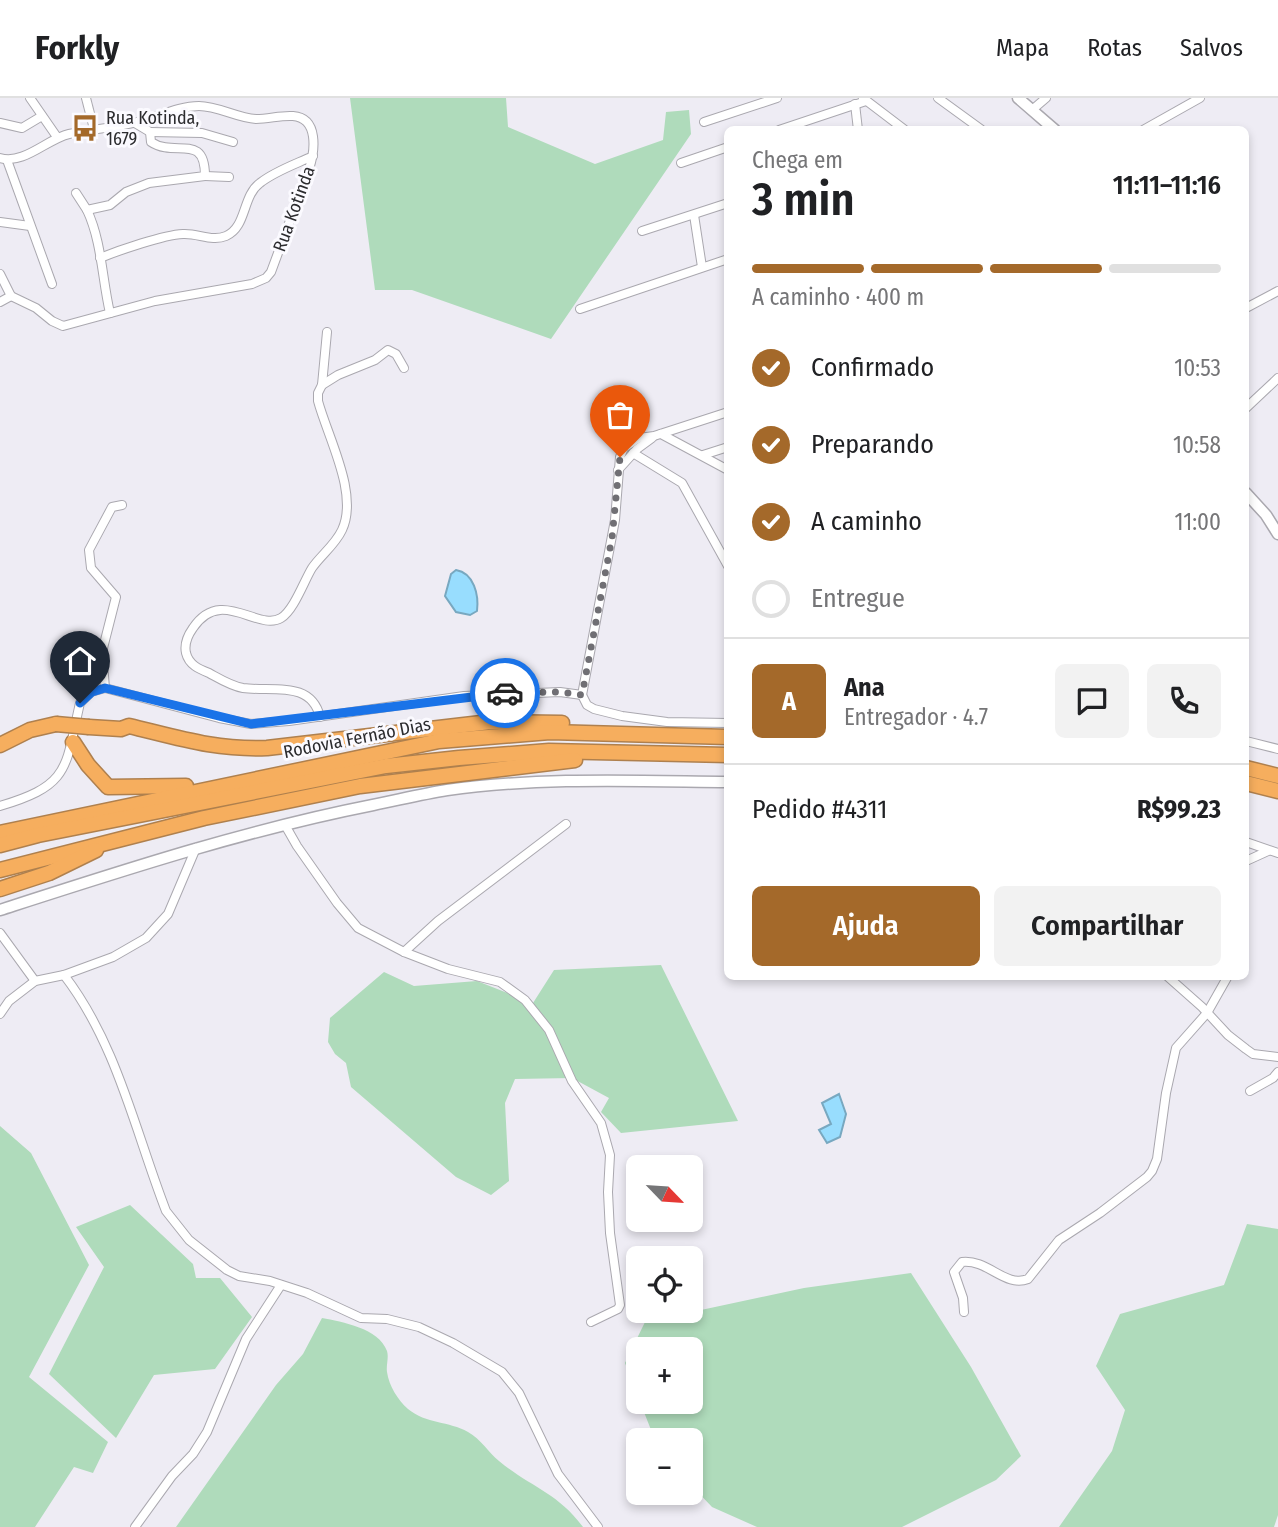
<!DOCTYPE html>
<html lang="pt">
<head>
<meta charset="utf-8">
<style>
  :root { --surface:#fff; --page:#f2f2f2; --text:#202124; --muted:#757577; --line:#e0e0e0; --accent:#a4692a }
  body { margin:0; font-family:"Fira Sans Condensed",sans-serif; background:var(--page); color:var(--text); height:100vh; display:flex; flex-direction:column; font-size:26px; white-space:nowrap }
  * { box-sizing:border-box; margin:0 }
  p { font-size:23px; color:var(--muted) }
  .icon { flex:none; width:38px; height:38px; fill:none; stroke:currentColor; stroke-width:2; stroke-linecap:round; stroke-linejoin:round }
  .map { position:relative; flex:1; overflow:hidden }
  .side { position:absolute; left:724px; top:28px; width:525px; height:854px; display:flex; flex-direction:column; background:var(--surface); border-radius:10px; box-shadow:0 4px 10px #0003 }
  .side>* { flex:none }
  .needle { width:46px; rotate:115deg }
  .controls { position:absolute; left:626px; top:1057px; display:grid; gap:14px }
  .controls a { display:grid; place-items:center; width:77px; height:77px; border-radius:10px; background:var(--surface); box-shadow:0 4px 10px #0003; font-size:35px }
  .pin { position:absolute; display:grid; place-items:center; width:60px; height:60px; color:#fff; margin:-72px -30px; border-radius:50% 50% 50% 0; rotate:-45deg; box-shadow:0 0 7px #0007 }
  .pin .icon { rotate:45deg }
  .courier { position:absolute; display:grid; place-items:center; width:70px; height:70px; margin:-35px; border:5px solid #1a73e8; border-radius:50%; background:#fff; color:#222; box-shadow:0 2px 9px #0007 }
  .summary em { font-style:normal; font-weight:600 }
  .summary div { display:flex; flex-direction:column-reverse }
  .summary { display:flex; align-items:center; justify-content:space-between; height:119px; padding:0 28px }
  h1 { font-size:46px; font-weight:600; line-height:52px }
  .bar { display:grid; grid-template-columns:repeat(4,1fr); gap:10px 7px; align-content:center; height:84px; padding:0 28px }
  .bar i { height:9px; border-radius:5px; background:var(--line) }
  .bar .current { background:var(--accent) }
  .bar p { grid-column:span 4 }
  .line { display:flex; align-items:center; gap:18px; padding:0 28px; border-top:2px solid var(--line) }
  .line div { flex:1 }
  .round { display:grid; place-items:center; flex:none; width:74px; height:74px; border-radius:10px; background:var(--page) }
  ol { padding:0 28px; list-style:none }
  li { display:flex; align-items:center; gap:21px; height:77px }
  li p { margin-inline-start:auto }
  li .icon { padding:7px; border-radius:50%; background:var(--accent); color:#fff; stroke-width:4 }
  li:last-child { color:var(--muted) }
  li i { width:38px; height:38px; border:4px solid var(--line); border-radius:50% }
  .cta { display:flex; gap:14px; margin-top:auto; padding:14px 28px }
  .cta a { flex:1; height:80px; border-radius:10px; background:var(--accent); color:#fff; font-size:28px; font-weight:600; line-height:80px; text-align:center }
  .cta a+a { background:var(--page); color:var(--text) }
  header { display:flex; align-items:center; gap:42px; box-sizing:border-box; height:98px; padding:0 35px; background:var(--surface); border-bottom:2px solid var(--line) }
  header strong { font-size:33px }
  nav { display:flex; gap:38px; margin-inline-start:auto; font-size:24px }
  .map>svg:first-child { display:block }
  .green { fill:#afdbbb }
  .water { fill:#98ddfe; stroke:#78a8c0; stroke-width:2 }
  .lines { fill:none; stroke-linecap:round; stroke-linejoin:round }
  .street-casing { stroke:#aaa8af; stroke-width:10 }
  .secondary-casing { stroke:#aaa8af; stroke-width:13 }
  .highway-casing { stroke:#af804e; stroke-width:17 }
  .street { stroke:#fff; stroke-width:8 }
  .secondary { stroke:#fff; stroke-width:10 }
  .highway { stroke:#f6ae5e; stroke-width:14 }
  .highway-bridge-casing { stroke:#af804e; stroke-width:17; stroke-linecap:butt }
  .highway-bridge { stroke:#f6ae5e; stroke-width:14 }
  .done { stroke:#706f74; stroke-width:7; stroke-dasharray:0 12.6 }
  .route { stroke:#1a73e8; stroke-width:9 }
  .labels { text-anchor:middle; stroke-width:6; stroke-linejoin:round; paint-order:stroke }
  .poi-label { font-size:18px; fill:#2c2c2f; stroke:#fbfaff; text-anchor:start }
  .street-label { font-size:18px; fill:#2c2c2f; stroke:#fbfaff }
</style>
</head>
<body>
<header>
<strong>Forkly</strong>
<nav><a>Mapa</a><a>Rotas</a><a>Salvos</a></nav>
</header>
<div class="map">
<svg width="1278" height="1429" viewBox="0 0 1278 1429">
  <rect width="100%" height="100%" fill="#eeecf4"/>
  <g class="green">
    <polygon points="350,0 506,0 508,29 595,66 663,42 666,14 689,12 691,36 551,241 412,192 375,192"/>
    <polygon points="661,867 738,1023 621,1035 601,1014 609,1000 572,980 515,981 505,1005 509,1083 491,1097 456,1079 351,989 346,965 335,956 328,944 330,920 384,874 414,888 477,883 533,905 554,872"/>
    <polygon points="0,1028 31,1055 89,1167 29,1279 108,1344 93,1375 74,1369 35,1429 0,1429"/>
    <polygon points="130,1107 193,1166 196,1180 220,1180 252,1219 215,1271 154,1277 116,1340 49,1276 104,1169 76,1129"/>
    <polygon points="1247,1126 1278,1131 1278,1417 1274,1429 1059,1429 1112,1353 1125,1312 1096,1268 1120,1216 1224,1187"/>
    <polygon points="911,1175 971,1269 1021,1358 996,1382 902,1429 757,1429 712,1409 691,1387 691,1342 655,1342 640,1304 691,1304 691,1251 639,1251 639,1301 625,1265 645,1224 804,1190"/>
    <path d="M322,1220C342,1224 379,1230 387,1253C389,1259 386,1268 387,1274C389,1288 398,1302 408,1311C426,1326 449,1323 468,1334C481,1341 488,1354 499,1363C530,1389 557,1394 583,1429H176L276,1287L303,1256Z"/>
  </g>
  <g class="water">
    <path d="M456,472C474,475 479,497 477,513L470,517L456,514L445,498L451,476Z"/>
    <polygon points="839,996 846,1016 840,1039 827,1045 819,1032 831,1026 822,1005"/>
  </g>
  <g class="lines">
    <defs>
      <g id="street">
        <polyline points="30,0 57,39"/>
        <polyline points="86,0 94,31"/>
        <polyline points="863,0 905,32"/>
        <polyline points="938,0 982,32"/>
        <polyline points="855,6 858,32"/>
        <polyline points="1032,12 1046,0"/>
        <polyline points="704,24 777,0"/>
        <polyline points="0,25 22,30 42,18"/>
        <polyline points="779,32 866,3"/>
        <polyline points="1143,32 1200,0"/>
        <polyline points="150,34 202,35 233,44"/>
        <path d="M0,60C24,67 47,41 69,36C91,31 115,30 137,24C158,19 178,8 199,8C218,8 237,20 256,21C269,21 281,17 293,18C319,20 315,53 309,71L271,174L266,180L252,186L155,203L63,228L52,223L36,210L11,198L0,176"/>
        <polyline points="7,62 52,186"/>
        <polyline points="681,65 728,49"/>
        <polyline points="205,78 229,79"/>
        <polyline points="76,95 87,112"/>
        <polyline points="694,117 702,169"/>
        <polyline points="0,124 30,128"/>
        <polyline points="642,133 728,105"/>
        <path d="M100,160C120,152 163,137 183,136C198,135 212,144 226,138C247,129 242,98 260,85C275,73 296,66 313,58"/>
        <polyline points="0,204 11,198"/>
        <polyline points="1246,210 1278,193"/>
        <polyline points="580,211 728,161"/>
        <path d="M110,215C102,181 102,144 87,112L110,107L126,94L149,85L205,78C205,34 175,60 151,44L150,34L135,25"/>
        <polyline points="322,287 338,277 375,262 388,252 396,256 404,270"/>
        <polyline points="1246,310 1278,280"/>
        <polyline points="661,336 728,372"/>
        <polyline points="633,355 682,385 728,468"/>
        <polyline points="703,357 728,349"/>
        <polyline points="618,372 637,351 652,340"/>
        <polyline points="105,590 102,554 116,499 91,470 89,452 112,409 122,407"/>
        <polyline points="582,597 615,422 620,359 624,350 639,340 654,338 728,314"/>
        <polyline points="582,597 587,607 594,611 622,618 667,624 728,625"/>
        <path d="M320,619C311,582 272,594 243,590C231,588 220,581 209,575C199,571 189,567 186,555C184,546 188,537 193,530C221,488 258,534 281,520C294,512 304,483 312,470C321,457 335,447 342,432C359,396 328,340 318,303V295L322,287L327,234"/>
        <polyline points="1246,643 1278,651"/>
        <path d="M0,708C71,687 65,670 80,605L91,594L105,590L219,620L251,626L289,623L464,598L560,594L582,597"/>
        <polyline points="285,727 297,748 337,805 358,830 404,854 448,871 500,884 525,902 549,932 572,983 601,1025 610,1057 608,1094 610,1135 620,1207 618,1211 591,1224"/>
        <polyline points="1246,744 1278,755"/>
        <polyline points="1246,763 1268,753"/>
        <polyline points="0,835 35,883"/>
        <polyline points="404,854 438,823 566,726"/>
        <path d="M64,877C117,946 135,1033 166,1113L189,1142L227,1172L239,1178L270,1183L307,1195L361,1220L387,1221L419,1229L453,1245L502,1274L519,1295L558,1376L598,1429"/>
        <polyline points="1167,878 1202,909 1228,937 1246,951 1253,956 1278,959"/>
        <polyline points="0,916 9,903 35,883 64,877 113,859 146,840 168,816 196,750"/>
        <polyline points="1250,993 1273,980 1278,974"/>
        <path d="M964,1214L963,1200L954,1174L962,1164C988,1161 1005,1190 1028,1181L1059,1142L1100,1115L1147,1079L1152,1073L1157,1061L1166,995L1176,950L1207,915L1228,878"/>
        <polyline points="135,1429 172,1378 193,1356 207,1334 246,1241 281,1187"/>
      </g>
      <g id="secondary">
        <polyline points="1018,0 1055,32"/>
        <polyline points="1246,395 1266,417 1278,436"/>
        <path d="M0,812C124,772 246,732 373,707C398,702 422,696 447,692C540,679 634,683 728,684"/>
      </g>
      <g id="highway">
        <path d="M89,629L121,631L129,628C179,640 215,652 267,650L490,624L562,625"/>
        <polyline points="73,644 88,667 108,689 186,688"/>
        <polyline points="0,647 30,632 56,626"/>
        <polyline points="1246,670 1278,678"/>
        <polyline points="1246,685 1278,693"/>
        <polyline points="0,735 439,643 550,634 728,639"/>
        <polyline points="0,747 38,737 386,668 459,660 549,653 728,657"/>
        <polyline points="0,772 204,720 360,688 575,662"/>
        <polyline points="0,791 49,775 96,752"/>
      </g>
    </defs>
    <use href="#street" class="street-casing"/>
    <use href="#secondary" class="secondary-casing"/>
    <use href="#highway" class="highway-casing"/>
    <use href="#street" class="street"/>
    <use href="#secondary" class="secondary"/>
    <use href="#highway" class="highway"/>
    <defs>
      <polyline id="highway-bridge" points="56,626 89,629"/>
    </defs>
    <use href="#highway-bridge" class="highway-bridge-casing"/>
    <use href="#highway-bridge" class="highway-bridge"/>
  </g>
  <g class="lines">
    <polyline class="done" points="505,595 560,594 582,597 612,440 620,359"/>
    <polyline class="route" points="80,605 92,594 105,590 251,626 505,595"/>
  </g>
  <defs>
    <symbol id="bus-bare" viewBox="-9 -9 18 18"><path d="M-5-6H5V4H4V6H2V4H-2V6H-4V4H-5ZM-3.5-4V0h7V-4ZM-3.5 1.2v1.5H-2V1.2ZM2 1.2v1.5H3.5V1.2Z" fill="#a4692a" stroke="#fbfaff" stroke-width="2.5" paint-order="stroke"/></symbol>
  </defs>
  <g fill-rule="evenodd">
    <use href="#bus-bare" x="66" y="11" width="38" height="38"/>
  </g>
  <g class="labels">
    <g class="poi-label">
      <text x="106" y="26">Rua Kotinda,<tspan x="106" dy="21">1679</tspan></text>
    </g>
    <g class="street-label">
      <text transform="translate(294 111) rotate(-70)" y="6">Rua Kotinda</text>
      <text transform="translate(357 640) rotate(-11)" y="6">Rodovia Fernão Dias</text>
    </g>
  </g>
</svg>
<div class="controls">
<a><svg class="needle" viewBox="-14 -14 28 28"><path d="M0-13l5 13h-10z" fill="#e53935"/><path d="M0 13l5-13h-10z" fill="#757577"/></svg></a>
<a><svg class="icon" aria-label="locate" viewBox="0 0 24 24"><circle cx="12" cy="12" r="6"/><path d="M12 2v4M12 18v4M2 12h4M18 12h4"/></svg></a>
<a>+</a>
<a>−</a>
</div>
<div class="pin" style="left:620px;top:359px;background:#ea580c"><svg class="icon" aria-label="bag" viewBox="0 0 24 24"><path d="M5 8h14l-1 12H6zM9 8a3 3 0 0 1 6 0"/></svg></div>
<div class="pin" style="left:80px;top:605px;background:#1f2937"><svg class="icon" aria-label="home" viewBox="0 0 24 24"><path d="M3 11l9-7 9 7M6 9v11h12V9"/></svg></div>
<div class="courier" style="left:505px;top:595px"><svg class="icon" aria-label="car" viewBox="0 0 24 24"><path d="M5 17H2v-5l4-1 3-4h7l3 4 3 1v5h-3M9 17h6M6 11h13"/><circle cx="7" cy="17" r="2"/><circle cx="17" cy="17" r="2"/></svg></div>
<section class="side">
<div class="summary"><div><h1>3 min</h1><p>Chega em</p></div><em>11:11–11:16</em></div>
<div class="bar"><i class="current"></i><i class="current"></i><i class="current"></i><i></i><p>A caminho · 400 m</p></div>
<ol>
<li><svg class="icon" aria-label="check" viewBox="0 0 24 24"><path d="M5 12l5 5 9-10"/></svg>Confirmado<p>10:53</p></li>
<li><svg class="icon" aria-label="check" viewBox="0 0 24 24"><path d="M5 12l5 5 9-10"/></svg>Preparando<p>10:58</p></li>
<li><svg class="icon" aria-label="check" viewBox="0 0 24 24"><path d="M5 12l5 5 9-10"/></svg>A caminho<p>11:00</p></li>
<li><i></i>Entregue</li>
</ol>
<div class="line" style="height:126px"><b class="round" style="background:var(--accent);color:#fff">A</b><div><b>Ana</b><p>Entregador · 4.7</p></div><a class="round"><svg class="icon" aria-label="chat" viewBox="0 0 24 24"><path d="M4 5h16v11H9l-5 4z"/></svg></a><a class="round"><svg class="icon" aria-label="phone" viewBox="0 0 24 24"><path d="M5 4h4l2 5-3 2q2 4 5 5l2-3 5 2v4C11 20 4 13 5 4z"/></svg></a></div>
<div class="line" style="height:91px"><div>Pedido #4311</div><b>R$99.23</b></div>
<div class="cta"><a>Ajuda</a><a>Compartilhar</a></div>
</section>
</div>
</body>
</html>
